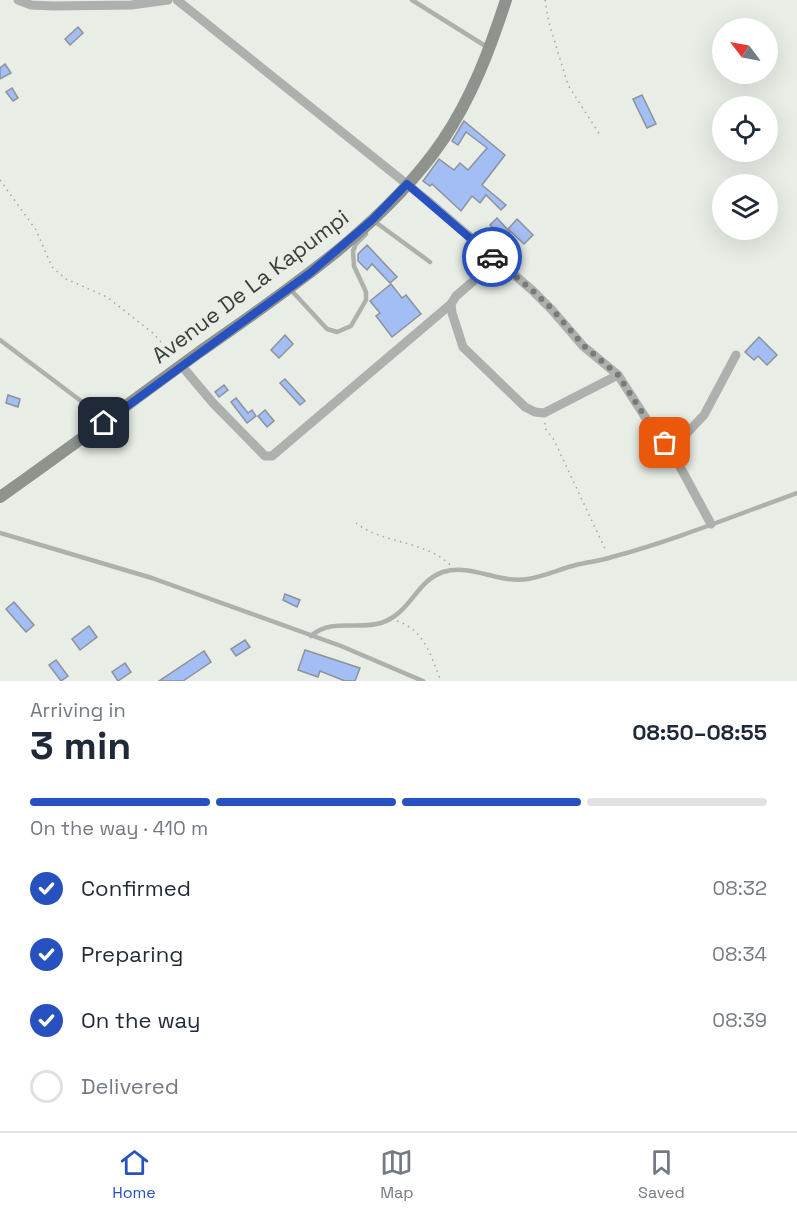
<!DOCTYPE html>
<html lang="en">
<head>
<meta charset="utf-8">
<style>
  :root { --surface:#fff; --page:#f6f6f7; --text:#1f2937; --muted:#747a83; --line:#e0e1e3; --accent:#2851c0 }
  body { margin:0; font-family:"Space Grotesk",sans-serif; background:var(--page); color:var(--text); height:100vh; display:flex; flex-direction:column; font-size:22px; white-space:nowrap }
  * { box-sizing:border-box; margin:0 }
  p { font-size:20px; color:var(--muted) }
  .icon { flex:none; width:33px; height:33px; fill:none; stroke:currentColor; stroke-width:2; stroke-linecap:round; stroke-linejoin:round }
  .map { position:relative; height:681px; overflow:hidden }
  .drawer { display:flex; flex-direction:column; background:var(--surface); flex:1 }
  .drawer>* { flex:none }
  .needle { width:39px; rotate:302deg }
  .fabs { position:absolute; left:712px; top:18px; display:grid; gap:12px }
  .fabs a { display:grid; place-items:center; width:66px; height:66px; border-radius:50%; background:var(--surface); box-shadow:0 6px 24px #0002; font-size:30px }
  .pin { position:absolute; display:grid; place-items:center; width:51px; height:51px; color:#fff; margin:-26px; border-radius:12px; box-shadow:0 3px 9px #0006 }
  .courier { position:absolute; display:grid; place-items:center; width:60px; height:60px; margin:-30px; border:4px solid #2851c0; border-radius:50%; background:#fff; color:#222; box-shadow:0 2px 8px #0007 }
  .head em { font-style:normal; font-weight:700 }
  .head div { display:flex; flex-direction:column-reverse }
  .head { display:flex; align-items:center; justify-content:space-between; height:102px; padding:0 30px }
  h1 { font-size:39px; font-weight:700; line-height:45px }
  .bar { display:grid; grid-template-columns:repeat(4,1fr); gap:9px 6px; align-content:center; height:72px; padding:0 30px }
  .bar i { height:8px; border-radius:4px; background:var(--line) }
  .bar .on { background:var(--accent) }
  .bar p { grid-column:span 4 }
  ol { padding:0 30px; list-style:none }
  li { display:flex; align-items:center; gap:18px; height:66px }
  li p { margin-inline-start:auto }
  li .icon { padding:6px; border-radius:50%; background:var(--accent); color:#fff; stroke-width:4 }
  li:last-child { color:var(--muted) }
  li i { width:33px; height:33px; border:3px solid var(--line); border-radius:50% }
  .tabs { display:flex; justify-content:space-around; align-items:center; height:84px; border-top:2px solid var(--line); background:var(--surface); font-size:16px; color:var(--muted) }
  .tabs a { display:grid; justify-items:center; gap:3px }
  .tabs .on { color:var(--accent) }
  .map>svg:first-child { display:block }
  .building { fill:#a3bdf5; stroke:#8e9299; stroke-width:1.5 }
  .lines { fill:none; stroke-linecap:round; stroke-linejoin:round }
  .path { stroke:#a4a8a3; stroke-width:1.5; stroke-dasharray:1.5 4.5; stroke-linecap:butt }
  .service { stroke:#adb0ac; stroke-width:4.5 }
  .minor { stroke:#adb0ac; stroke-width:9 }
  .secondary { stroke:#8f938e; stroke-width:12 }
  .done { stroke:#787b77; stroke-width:6; stroke-dasharray:0 10.8 }
  .route { stroke:#2851c0; stroke-width:8 }
  .labels { text-anchor:middle; stroke-width:4.5; stroke-linejoin:round; paint-order:stroke }
  .street-label { font-size:22px; fill:#3b3e3b; stroke:#e8ede6 }
</style>
</head>
<body>
<div class="map">
<svg width="797" height="681" viewBox="0 0 797 681">
  <rect width="100%" height="100%" fill="#e8ede6"/>
  <g class="building">
    <polygon points="78,27 83,33 70,45 65,39"/>
    <polygon points="5,64 11,73 0,79 0,68"/>
    <polygon points="12,88 18,98 13,101 6,92"/>
    <polygon points="642,95 656,124 647,128 633,99"/>
    <polygon points="464,121 505,155 482,185 506,205 501,210 486,195 480,203 472,196 461,211 432,184 430,186 423,181 439,159 454,170 460,163 468,170 487,148 466,132 458,145 452,141"/>
    <polygon points="497,218 510,232 501,241 494,234 497,232 490,225"/>
    <polygon points="517,219 533,235 524,244 508,229"/>
    <polygon points="367,245 397,277 390,283 372,264 367,270 358,261 358,254"/>
    <polygon points="391,284 402,298 406,295 421,314 392,337 376,316 380,313 370,301"/>
    <polygon points="285,335 293,344 279,358 271,350"/>
    <polygon points="759,337 777,355 767,365 758,356 754,360 745,352"/>
    <polygon points="285,379 305,401 300,405 280,383"/>
    <polygon points="224,385 228,390 219,397 215,392"/>
    <polygon points="8,395 20,399 18,407 6,403"/>
    <polygon points="236,398 248,413 252,410 256,416 247,423 231,402"/>
    <polygon points="265,410 274,421 267,427 258,416"/>
    <polygon points="285,594 300,600 297,607 283,600"/>
    <polygon points="14,602 34,625 26,632 6,609"/>
    <polygon points="89,626 97,637 80,650 72,639"/>
    <polygon points="245,640 250,647 236,656 231,649"/>
    <polygon points="305,650 360,668 355,681 345,681 320,671 318,677 298,670"/>
    <polygon points="204,651 211,662 183,681 159,681"/>
    <polygon points="56,660 68,676 61,681 49,665"/>
    <polygon points="125,663 131,672 118,681 112,672"/>
  </g>
  <g class="lines">
    <g class="path">
      <polyline points="545,0 549,23 568,85 600,135"/>
      <polyline points="0,180 36,230 52,267 66,279 107,297 154,334 175,358"/>
      <polyline points="545,423 545,428 554,440 606,551"/>
      <path d="M356,523C383,544 427,541 450,565"/>
      <path d="M397,621C425,630 431,657 441,681"/>
    </g>
    <g class="service">
      <polyline points="412,0 487,47"/>
      <polyline points="374,221 430,262"/>
      <polyline points="291,290 327,329 337,332 351,326 366,300 366,292 354,266 353,251 356,244 366,234"/>
      <polyline points="0,340 89,407 102,421"/>
      <polyline points="0,533 152,578 341,646 423,681"/>
      <path d="M311,636C331,618 357,630 381,623C411,613 416,581 443,572C471,563 499,584 528,579C545,576 560,569 576,565C588,562 600,561 612,557C675,540 736,515 797,493"/>
    </g>
    <g class="minor">
      <polyline points="18,0 31,5 53,6 131,5 168,0"/>
      <polyline points="177,0 428,201 532,290 552,310 583,346 618,375 658,437 671,450 704,415 736,355"/>
      <polyline points="495,259 485,271 456,296 451,304 452,313 463,347 525,407 535,412 544,413 618,375"/>
      <polyline points="181,365 213,403 265,456 272,456 451,304"/>
      <polyline points="671,450 711,524"/>
    </g>
    <path class="secondary" d="M0,497C67,450 132,401 198,353C283,293 384,227 443,140C472,97 490,49 506,0"/>
  </g>
  <g class="lines">
    <polyline class="done" points="492,257 532,290 552,309 584,346 618,375 658,437 665,443"/>
    <polyline class="route" points="104,423 310,273 372,220 407,184 492,257"/>
  </g>
  <g class="labels">
    <g class="street-label">
      <text transform="translate(250 286) rotate(-37)" y="8">Avenue De La Kapumpi</text>
    </g>
  </g>
</svg>
<div class="fabs">
<a><svg class="needle" viewBox="-14 -14 28 28"><path d="M0-13l5 13h-10z" fill="#e53935"/><path d="M0 13l5-13h-10z" fill="#747a83"/></svg></a>
<a><svg class="icon" aria-label="locate" viewBox="0 0 24 24"><circle cx="12" cy="12" r="6"/><path d="M12 2v4M12 18v4M2 12h4M18 12h4"/></svg></a>
<a><svg class="icon" aria-label="layers" viewBox="0 0 24 24"><path d="M12 4l9 5-9 5-9-5zM3 14l9 5 9-5"/></svg></a>
</div>
<div class="pin" style="left:665px;top:443px;background:#ea580c"><svg class="icon" aria-label="bag" viewBox="0 0 24 24"><path d="M5 8h14l-1 12H6zM9 8a3 3 0 0 1 6 0"/></svg></div>
<div class="pin" style="left:104px;top:423px;background:#1f2937"><svg class="icon" aria-label="home" viewBox="0 0 24 24"><path d="M3 11l9-7 9 7M6 9v11h12V9"/></svg></div>
<div class="courier" style="left:492px;top:257px"><svg class="icon" aria-label="car" viewBox="0 0 24 24"><path d="M5 17H2v-5l4-1 3-4h7l3 4 3 1v5h-3M9 17h6M6 11h13"/><circle cx="7" cy="17" r="2"/><circle cx="17" cy="17" r="2"/></svg></div>
</div>
<section class="drawer">
<div class="head"><div><h1>3 min</h1><p>Arriving in</p></div><em>08:50–08:55</em></div>
<div class="bar"><i class="on"></i><i class="on"></i><i class="on"></i><i></i><p>On the way · 410 m</p></div>
<ol>
<li><svg class="icon" aria-label="check" viewBox="0 0 24 24"><path d="M5 12l5 5 9-10"/></svg>Confirmed<p>08:32</p></li>
<li><svg class="icon" aria-label="check" viewBox="0 0 24 24"><path d="M5 12l5 5 9-10"/></svg>Preparing<p>08:34</p></li>
<li><svg class="icon" aria-label="check" viewBox="0 0 24 24"><path d="M5 12l5 5 9-10"/></svg>On the way<p>08:39</p></li>
<li><i></i>Delivered</li>
</ol>
</section>
<nav class="tabs">
<a class="on"><svg class="icon" aria-label="home" viewBox="0 0 24 24"><path d="M3 11l9-7 9 7M6 9v11h12V9"/></svg>Home</a>
<a><svg class="icon" aria-label="map" viewBox="0 0 24 24"><path d="M3 6l6-2 6 2 6-2v14l-6 2-6-2-6 2zM9 4v14M15 6v14"/></svg>Map</a>
<a><svg class="icon" aria-label="saved" viewBox="0 0 24 24"><path d="M7 4h10v16l-5-4-5 4z"/></svg>Saved</a>
</nav>
</body>
</html>
